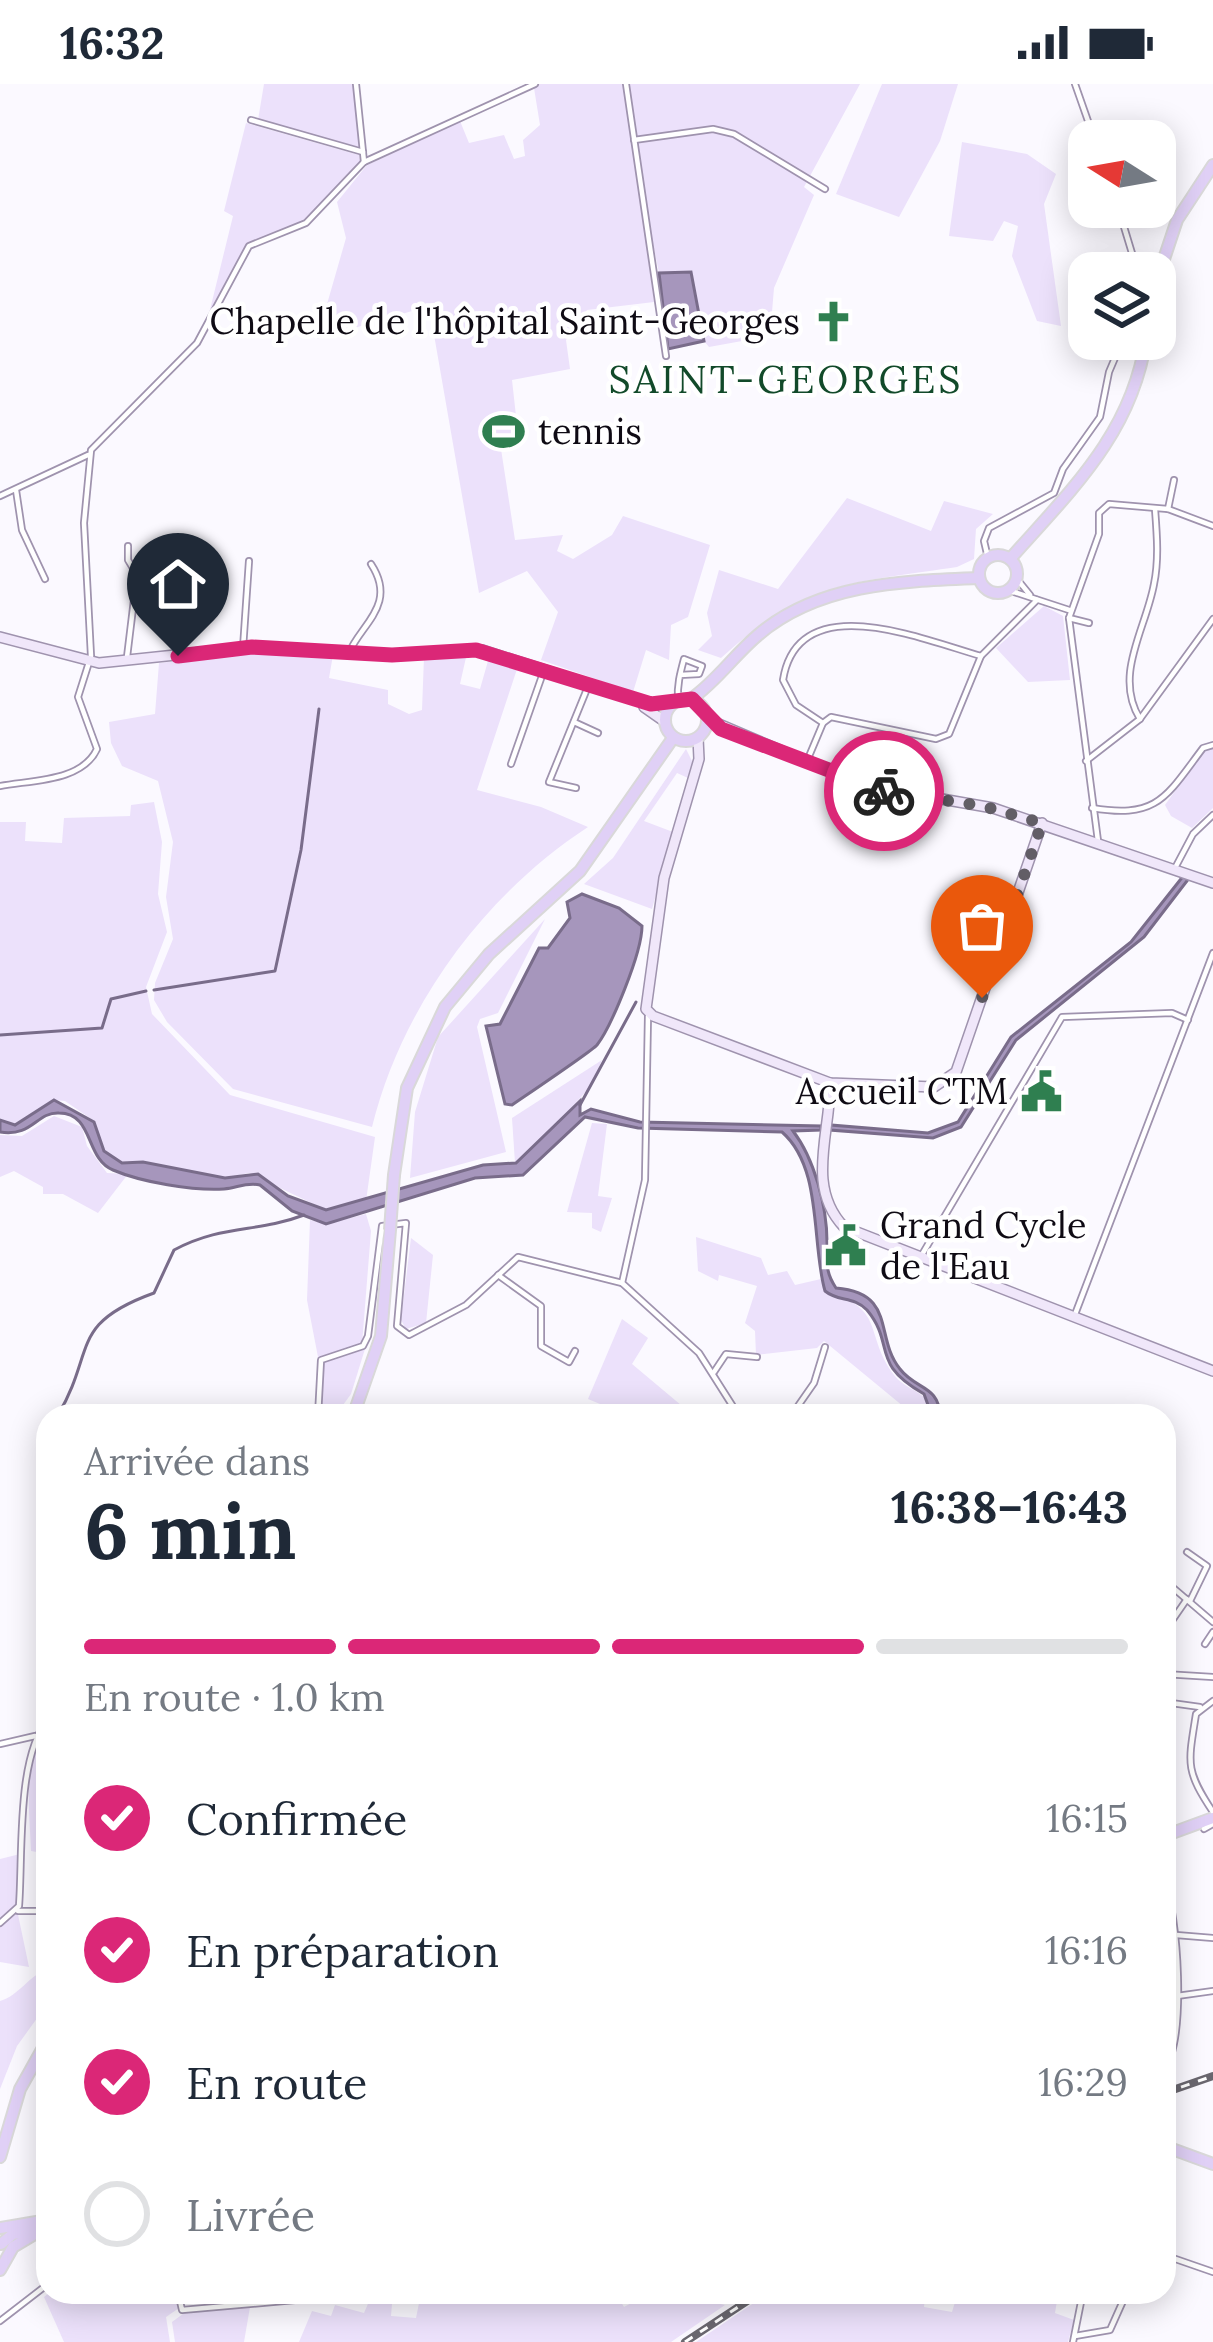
<!DOCTYPE html>
<html lang="fr">
<head>
<meta charset="utf-8">
<style>
  :root { --surface:#fff; --page:#f2f2f3; --text:#1f2937; --muted:#747a83; --line:#e0e1e3; --accent:#db2777 }
  body { margin:0; font-family:Lora,serif; background:var(--page); color:var(--text); height:100vh; display:flex; flex-direction:column; font-size:45px; white-space:nowrap }
  * { box-sizing:border-box; margin:0 }
  p { font-size:39px; color:var(--muted) }
  .icon { flex:none; width:66px; height:66px; fill:none; stroke:currentColor; stroke-width:2; stroke-linecap:round; stroke-linejoin:round }
  .map { position:relative; flex:1; overflow:hidden }
  .details { position:absolute; left:36px; top:1320px; width:1140px; height:900px; display:flex; flex-direction:column; background:var(--surface); border-radius:36px; box-shadow:0 6px 30px #0003 }
  .details>* { flex:none }
  .needle { width:78px; rotate:281deg }
  .controls { position:absolute; left:1068px; top:36px; display:grid; gap:24px }
  .controls a { display:grid; place-items:center; width:108px; height:108px; border-radius:24px; background:var(--surface); box-shadow:0 6px 30px #0003; font-size:60px }
  .pin { position:absolute; display:grid; place-items:center; width:102px; height:102px; color:#fff; margin:-123px -51px; border-radius:50% 50% 50% 0; rotate:-45deg; box-shadow:0 0 12px #0007 }
  .pin .icon { rotate:45deg }
  .courier { position:absolute; display:grid; place-items:center; width:120px; height:120px; margin:-60px; border:9px solid #db2777; border-radius:50%; background:#fff; color:#222; box-shadow:0 3px 15px #0007 }
  .summary em { font-style:normal; font-weight:700 }
  .summary div { display:flex; flex-direction:column-reverse }
  .summary { display:flex; align-items:center; justify-content:space-between; height:204px; padding:0 48px }
  h1 { font-size:78px; font-weight:700; line-height:90px }
  .bar { display:grid; grid-template-columns:repeat(4,1fr); gap:18px 12px; align-content:center; height:144px; padding:0 48px }
  .bar i { height:15px; border-radius:9px; background:var(--line) }
  .bar .active { background:var(--accent) }
  .bar p { grid-column:span 4 }
  ol { padding:0 48px; list-style:none }
  li { display:flex; align-items:center; gap:36px; height:132px }
  li p { margin-inline-start:auto }
  li .icon { padding:12px; border-radius:50%; background:var(--accent); color:#fff; stroke-width:4 }
  li:last-child { color:var(--muted) }
  li i { width:66px; height:66px; border:6px solid var(--line); border-radius:50% }
  .status { display:flex; justify-content:space-between; align-items:center; height:84px; padding:0 60px; background:var(--surface); direction:ltr }
  .status svg { height:33px; fill:currentColor }
  .map>svg:first-child { display:block }
  .green { fill:#ece1fb }
  .water { fill:#a696bc; stroke:#796c8a; stroke-width:3 }
  .lines { fill:none; stroke-linecap:round; stroke-linejoin:round }
  .stream { stroke:#796c8a; stroke-width:3 }
  .street-casing { stroke:#9f93ae; stroke-width:8 }
  .secondary-casing { stroke:#9f93ae; stroke-width:12 }
  .primary-casing { stroke:#d9d8d9; stroke-width:14 }
  .street { stroke:#fff; stroke-width:4.5 }
  .secondary { stroke:#f0e7fa; stroke-width:9 }
  .primary { stroke:#e0d0f6; stroke-width:10 }
  .rail-casing { stroke:#6a676f; stroke-width:8 }
  .rail { stroke:#fff; stroke-width:3; stroke-dasharray:9; stroke-linecap:butt }
  .primary-bridge-casing { stroke:#d9d8d9; stroke-width:14; stroke-linecap:butt }
  .primary-bridge { stroke:#e0d0f6; stroke-width:10 }
  .done { stroke:#625e66; stroke-width:12; stroke-dasharray:0 21.6 }
  .route { stroke:#db2777; stroke-width:15 }
  .labels { text-anchor:middle; stroke-width:9; stroke-linejoin:round; paint-order:stroke }
  .poi-label { font-size:36px; fill:#0f0b14; stroke:#fff; text-anchor:end }
  .neighbourhood-label { font-size:39px; letter-spacing:3px; fill:#124a2a; stroke:#fff }
</style>
</head>
<body>
<div class="status"><b>16:32</b><svg viewBox="0 0 49 12"><path d="M0 12V9h3v3zM5 12V6h3v6zM10 12V3h3v9zM15 12V0h3v12zM26 1h20v11H26zM47 4h2v5h-2z"/></svg></div>
<div class="map">
<svg width="1213" height="2258" viewBox="0 0 1213 2258">
  <rect width="100%" height="100%" fill="#fbf9ff"/>
  <g class="green">
    <polygon points="264,0 353,0 359,63 258,36"/>
    <polygon points="540,0 860,0 804,103 814,111 774,204 770,252 709,263 704,257 691,188 659,189 633,62 654,218 587,226 566,256 570,285 512,296 518,350 492,355 487,344 492,366 501,365 515,456 563,451 557,467 573,475 612,451 623,432 710,461 688,533 671,541 669,576 646,566 633,608 541,576 558,528 527,487 479,509 429,222 317,255 346,154 337,118 367,81 460,37 469,59 504,51 514,75 525,72 523,56 540,41 534,4"/>
    <polygon points="882,0 958,0 940,57 899,133 836,110"/>
    <polygon points="246,39 359,71 361,79 302,139 244,164 206,242 233,132 224,127"/>
    <polygon points="962,58 1027,70 1056,90 1044,120 1061,242 1037,237 1012,172 1018,142 1004,137 993,157 949,152"/>
    <path d="M847,414L931,447L944,417L993,430L976,445L974,475L957,483C850,499 805,497 721,574L698,566L712,552L707,529L719,486L778,505Z"/>
    <polygon points="1044,522 1063,532 1070,596 1028,598 996,564"/>
    <path d="M256,567L333,571L329,594L388,606V620L409,630L422,626L424,573L467,569L460,600L480,605L490,570L519,579L477,706L541,723L588,743C484,811 402,922 372,1043L233,1005L167,938L154,916L155,899L173,855L166,813L173,758L158,697L122,682L111,659L109,638L155,630L159,579Z"/>
    <polygon points="1213,663 1213,724 1192,744 1171,732 1165,721 1203,668"/>
    <polygon points="686,665 693,679 688,694 677,689 644,737 673,748 652,825 584,800 613,774"/>
    <polygon points="154,718 162,758 158,810 167,848 146,903 152,930 230,1011 375,1053 366,1117 326,1126 249,1089 225,1094 143,1078 122,1079 104,1067 94,1037 65,1017 54,1016 14,1041 0,1036 0,738 26,738 25,757 62,759 64,734 130,732 131,721"/>
    <polygon points="545,835 498,929 480,935 477,943 506,1068 410,1094 415,1028 438,953"/>
    <polygon points="602,976 591,1002 526,1074 515,1079 512,1034"/>
    <polygon points="54,1032 82,1043 87,1062 107,1089 128,1090 98,1129 63,1110 43,1110 43,1103 14,1087 0,1093 0,1051 22,1052"/>
    <polygon points="592,1039 607,1040 598,1112 612,1114 601,1148 592,1144 592,1129 567,1128"/>
    <polygon points="366,1130 371,1147 362,1260 318,1273 307,1216 310,1136 326,1140"/>
    <path d="M696,1153L761,1174L768,1191L787,1187L795,1201L821,1195L825,1207C887,1225 863,1249 894,1291C904,1304 920,1306 931,1320L915,1332L824,1257L817,1264L756,1271L755,1247L745,1239L757,1202L719,1191L718,1197L698,1187Z"/>
    <polygon points="411,1154 433,1171 426,1239 406,1245 401,1236"/>
    <polygon points="622,1235 648,1254 632,1280 694,1332 629,1332 588,1315"/>
    <polygon points="365,1265 351,1310 335,1332 320,1332 322,1279"/>
    <path d="M48,1641V1770L31,1767C30,1732 21,1667 48,1641Z"/>
    <polygon points="20,1770 16,1821 29,1883 0,1878 0,1775"/>
    <path d="M48,1885V1919L17,1962L0,2005V1917C20,1911 28,1892 48,1885Z"/>
    <polygon points="50,2208 120,2208 123,2220 173,2208 179,2224 166,2233 170,2258 64,2258 44,2213"/>
    <path d="M373,2208H393L391,2232L416,2234L420,2214L486,2220L488,2211L483,2208H615L624,2223C662,2200 684,2212 725,2221L671,2258H299L312,2227L331,2232L335,2221L364,2229Z"/>
    <polygon points="770,2208 904,2208 925,2213 924,2223 952,2228 958,2208 1011,2208 1057,2217 1055,2229 1074,2236 1068,2258 696,2258"/>
    <polygon points="250,2223 244,2258 175,2258 172,2238 187,2227"/>
  </g>
  <g class="water">
    <polygon points="691,188 704,257 668,265 659,189"/>
    <polygon points="1184,791 1190,793 1144,853 1016,956 961,1043 933,1054 830,1046 830,1041 928,1049 958,1038 1011,953 1131,858"/>
    <path d="M582,810L619,824L642,842C642,869 611,943 597,961C592,967 525,1012 512,1021L505,1020L486,942L500,940L539,864H548L570,834L567,818Z"/>
    <path d="M54,1016L94,1038L104,1067L122,1079L143,1078L225,1094L258,1090L288,1112L326,1126L483,1081L516,1079L580,1017V1031L591,1025L640,1038L821,1042V1046L793,1047C814,1074 827,1122 827,1158C828,1178 824,1186 836,1204C897,1209 874,1253 900,1285C916,1306 939,1301 940,1332H932L924,1310C869,1279 896,1261 867,1226C854,1212 838,1218 825,1207C811,1159 823,1084 782,1048L638,1044L585,1033L523,1091L475,1094L326,1140L292,1127L260,1101C246,1098 237,1104 224,1105C193,1107 141,1098 113,1086C85,1075 94,1029 59,1029C36,1028 33,1053 0,1048V1036L15,1041Z"/>
  </g>
  <g class="lines">
    <g class="stream">
      <polyline points="154,906 275,887 301,766 319,625"/>
      <polyline points="0,951 102,944 111,915 146,907"/>
      <polyline points="580,1021 636,918"/>
      <path d="M58,1331C96,1267 68,1240 154,1209L174,1166C223,1140 257,1149 304,1131"/>
      <polyline points="1164,1562 1165,1562"/>
      <polyline points="38,1780 48,1779"/>
    </g>
    <defs>
      <g id="street">
        <polyline points="356,0 364,78"/>
        <polyline points="626,0 666,272"/>
        <polyline points="1075,0 1095,57"/>
        <polyline points="251,36 363,68"/>
        <polyline points="634,56 713,45 734,50 825,105"/>
        <polyline points="1118,123 1138,189"/>
        <polyline points="16,406 22,446 45,495"/>
        <polyline points="0,412 88,371"/>
        <polyline points="1168,425 1174,396"/>
        <polyline points="988,474 984,457 989,444 1054,409 1063,385 1100,333 1109,288 1123,255"/>
        <polyline points="1017,495 1030,511"/>
        <polyline points="1008,506 1069,526"/>
        <polyline points="1069,534 1089,539"/>
        <polyline points="243,564 249,477"/>
        <path d="M349,569C360,541 398,521 371,480"/>
        <polyline points="127,573 137,491 128,476 128,462"/>
        <path d="M678,616C677,601 680,590 684,575L702,582L699,590L680,591"/>
        <path d="M1140,635C1113,591 1146,545 1154,500C1159,476 1157,451 1155,425"/>
        <polyline points="574,638 598,649"/>
        <path d="M823,639L796,621L783,596C798,502 924,556 981,572"/>
        <polyline points="807,677 823,639 831,633 936,655 949,650 981,572 1037,516"/>
        <polyline points="1086,677 1140,635 1213,535"/>
        <polyline points="511,680 543,589"/>
        <path d="M0,702C31,696 82,698 97,665L78,613L91,572L84,439L91,366L197,259L249,162L306,139L364,78L535,0"/>
        <polyline points="576,704 549,698 589,600"/>
        <path d="M1092,724C1158,735 1166,713 1203,664L1213,661"/>
        <polyline points="1098,757 1069,534 1099,450 1099,429 1109,420 1168,425 1213,442"/>
        <polyline points="1175,784 1193,750 1213,731"/>
        <polyline points="648,932 645,1096 622,1199 699,1269 739,1332"/>
        <polyline points="920,1174 1062,933 1172,929 1188,936"/>
        <polyline points="498,1191 541,1222 541,1262 569,1278 575,1267"/>
        <polyline points="1074,1233 1213,869"/>
        <polyline points="714,1288 726,1270 757,1273"/>
        <polyline points="318,1332 321,1276 363,1262 368,1252 382,1142 406,1139 397,1242 409,1251 466,1221 518,1173 622,1199"/>
        <polyline points="791,1332 814,1299 825,1263"/>
        <polyline points="1164,1454 1169,1455 1164,1467"/>
        <polyline points="1187,1468 1207,1482 1190,1517"/>
        <polyline points="1164,1496 1213,1538"/>
        <polyline points="1167,1544 1187,1515"/>
        <polyline points="1205,1560 1213,1548"/>
        <polyline points="1164,1590 1213,1593"/>
        <path d="M1213,1617L1196,1630C1188,1680 1185,1686 1213,1728"/>
        <polyline points="1164,1618 1200,1623"/>
        <polyline points="0,1660 35,1652"/>
        <polyline points="1204,1745 1213,1740"/>
        <polyline points="1164,1763 1168,1759"/>
        <path d="M1164,1794C1178,1833 1187,1952 1164,1987"/>
        <polyline points="18,1827 48,1827"/>
        <path d="M0,1839L19,1822C23,1771 16,1674 48,1635"/>
        <polyline points="1164,1850 1213,1854"/>
        <polyline points="1177,1912 1213,1907"/>
        <polyline points="1164,2171 1213,2188"/>
        <polyline points="178,2208 182,2226 295,2216 315,2208"/>
        <polyline points="702,2208 727,2212 737,2208"/>
        <polyline points="0,2237 48,2200"/>
        <polyline points="1075,2252 1110,2246 1127,2208"/>
        <polyline points="1073,2258 1083,2208"/>
      </g>
      <g id="secondary">
        <polyline points="0,553 99,579 252,563 391,571 482,566 651,620 671,620"/>
        <polyline points="644,623 664,637"/>
        <polyline points="707,635 862,701 993,724 1213,799"/>
        <polyline points="698,654 699,675 664,794 646,925 653,932 830,999 934,1003 956,988 1042,739"/>
        <path d="M830,999C831,1048 805,1102 844,1143L1213,1287"/>
      </g>
      <g id="primary">
        <polyline points="1155,202 1177,136 1213,81"/>
        <circle cx="998" cy="490" r="19"/>
        <path d="M1010,475C1070,407 1132,350 1146,255"/>
        <circle cx="686" cy="636" r="21"/>
        <path d="M691,615C717,597 734,571 758,551C819,499 903,497 979,494"/>
        <polyline points="394,1091 407,1004 445,923 489,870 580,787 673,654"/>
        <polyline points="353,1332 381,1252 390,1146"/>
        <polyline points="1164,1752 1213,1734"/>
        <polyline points="1164,2062 1213,2080"/>
        <polyline points="0,2073 20,2005 48,1955"/>
        <polyline points="0,2144 48,2136"/>
        <polyline points="1,2160 13,2150 35,2146"/>
        <polyline points="0,2186 13,2163 43,2145"/>
      </g>
    </defs>
    <use href="#street" class="street-casing"/>
    <use href="#secondary" class="secondary-casing"/>
    <use href="#primary" class="primary-casing"/>
    <use href="#street" class="street"/>
    <use href="#secondary" class="secondary"/>
    <use href="#primary" class="primary"/>
    <defs>
      <g id="rail">
        <polyline points="1164,2009 1213,1992"/>
        <polyline points="685,2258 761,2208"/>
      </g>
    </defs>
    <use href="#rail" class="rail-casing"/>
    <use href="#rail" class="rail"/>
    <defs>
      <polyline id="primary-bridge" points="390,1146 394,1091"/>
    </defs>
    <use href="#primary-bridge" class="primary-bridge-casing"/>
    <use href="#primary-bridge" class="primary-bridge"/>
  </g>
  <g class="lines">
    <polyline class="done" points="884,707 983,722 1042,739 982,914"/>
    <polyline class="route" points="178,572 252,563 392,571 476,566 651,620 692,615 721,645 884,707"/>
  </g>
  <defs>
    <symbol id="church-bare" viewBox="-9 -9 18 18"><path d="M-1.2-6h2.4v3.5h3.3v2.4h-3.3V6h-2.4V-.1h-3.3v-2.4h3.3Z" fill="#2f7f50" stroke="#fff" stroke-width="2.5" paint-order="stroke"/></symbol>
    <symbol id="stadium-bare" viewBox="-9 -9 18 18"><path d="M0-5a6.5 5 0 1 0 0 10a6.5 5 0 1 0 0-10ZM-3.5-1.8h7v3.6h-7Z" fill="#2f7f50" stroke="#fff" stroke-width="2.5" paint-order="stroke"/></symbol>
    <symbol id="civic-bare" viewBox="-9 -9 18 18"><path d="M-.6-6.5H3V-4.5H.6V-3L4-1V1h2V6H-6V1h2V-1L-.6-3ZM-1.2 2.5V6h2.4V2.5Z" fill="#2f7f50" stroke="#fff" stroke-width="2.5" paint-order="stroke"/></symbol>
  </defs>
  <g fill-rule="evenodd">
    <use href="#church-bare" x="804" y="208" width="59" height="59"/>
    <use href="#stadium-bare" x="474" y="318" width="59" height="59"/>
    <use href="#civic-bare" x="1012" y="978" width="59" height="59"/>
    <use href="#civic-bare" x="816" y="1132" width="59" height="59"/>
  </g>
  <g class="labels">
    <g class="poi-label">
      <text x="800" y="250">Chapelle de l'hôpital Saint-Georges</text>
      <text x="538" y="360" text-anchor="start">tennis</text>
      <text x="1008" y="1020">Accueil CTM</text>
      <text x="880" y="1154" text-anchor="start">Grand Cycle<tspan x="880" dy="41">de l'Eau</tspan></text>
    </g>
    <g class="neighbourhood-label">
      <text x="786" y="309">SAINT-GEORGES</text>
    </g>
  </g>
</svg>
<div class="controls">
<a><svg class="needle" viewBox="-14 -14 28 28"><path d="M0-13l5 13h-10z" fill="#e53935"/><path d="M0 13l5-13h-10z" fill="#747a83"/></svg></a>
<a><svg class="icon" aria-label="layers" viewBox="0 0 24 24"><path d="M12 4l9 5-9 5-9-5zM3 14l9 5 9-5"/></svg></a>
</div>
<div class="pin" style="left:982px;top:914px;background:#ea580c"><svg class="icon" aria-label="bag" viewBox="0 0 24 24"><path d="M5 8h14l-1 12H6zM9 8a3 3 0 0 1 6 0"/></svg></div>
<div class="pin" style="left:178px;top:572px;background:#1f2937"><svg class="icon" aria-label="home" viewBox="0 0 24 24"><path d="M3 11l9-7 9 7M6 9v11h12V9"/></svg></div>
<div class="courier" style="left:884px;top:707px"><svg class="icon" aria-label="bike" viewBox="0 0 24 24"><circle cx="6" cy="16" r="4"/><circle cx="18" cy="16" r="4"/><path d="M6 16l4-8h5l3 8M10 8l3 8H6M13 5h3"/></svg></div>
<section class="details">
<div class="summary"><div><h1>6 min</h1><p>Arrivée dans</p></div><em>16:38–16:43</em></div>
<div class="bar"><i class="active"></i><i class="active"></i><i class="active"></i><i></i><p>En route · 1.0 km</p></div>
<ol>
<li><svg class="icon" aria-label="check" viewBox="0 0 24 24"><path d="M5 12l5 5 9-10"/></svg>Confirmée<p>16:15</p></li>
<li><svg class="icon" aria-label="check" viewBox="0 0 24 24"><path d="M5 12l5 5 9-10"/></svg>En préparation<p>16:16</p></li>
<li><svg class="icon" aria-label="check" viewBox="0 0 24 24"><path d="M5 12l5 5 9-10"/></svg>En route<p>16:29</p></li>
<li><i></i>Livrée</li>
</ol>
</section>
</div>
</body>
</html>
